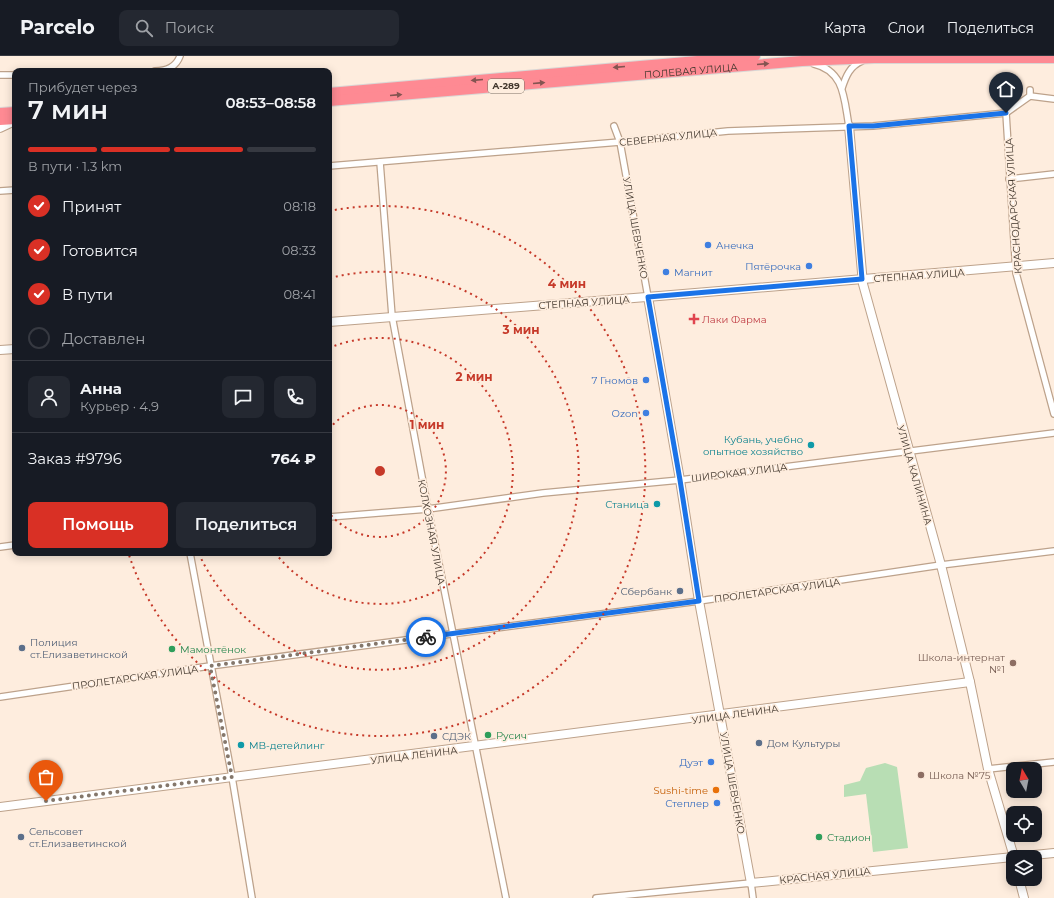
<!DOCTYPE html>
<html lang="ru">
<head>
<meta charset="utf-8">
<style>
  :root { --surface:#171b24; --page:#242831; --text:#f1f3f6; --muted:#9ea1a6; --line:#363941; --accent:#d93025 }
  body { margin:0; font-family:Montserrat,sans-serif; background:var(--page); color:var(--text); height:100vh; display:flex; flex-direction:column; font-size:15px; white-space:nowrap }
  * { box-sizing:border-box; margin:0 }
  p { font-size:13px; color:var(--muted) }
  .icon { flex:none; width:22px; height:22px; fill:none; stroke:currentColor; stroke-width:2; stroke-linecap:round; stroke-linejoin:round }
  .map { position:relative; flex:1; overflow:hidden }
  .details { position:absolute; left:12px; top:12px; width:320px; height:488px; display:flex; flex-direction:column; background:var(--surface); border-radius:8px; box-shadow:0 2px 10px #0003 }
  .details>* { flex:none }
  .needle { width:26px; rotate:350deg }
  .buttons { position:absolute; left:1006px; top:706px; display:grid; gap:8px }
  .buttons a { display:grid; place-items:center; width:36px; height:36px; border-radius:8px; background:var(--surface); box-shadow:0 2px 10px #0003; font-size:20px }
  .pin { position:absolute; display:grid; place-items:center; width:34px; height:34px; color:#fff; margin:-41px -17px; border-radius:50% 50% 50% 0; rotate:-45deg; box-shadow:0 0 4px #0007 }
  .pin .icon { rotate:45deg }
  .courier { position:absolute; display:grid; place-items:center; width:40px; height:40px; margin:-20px; border:3px solid #1a73e8; border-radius:50%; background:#fff; color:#222; box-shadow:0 1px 5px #0007 }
  .summary em { font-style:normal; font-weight:600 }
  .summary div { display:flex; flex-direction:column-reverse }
  .summary { display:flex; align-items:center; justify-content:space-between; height:68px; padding:0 16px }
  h1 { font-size:26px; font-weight:600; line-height:30px }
  .bar { display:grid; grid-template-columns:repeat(4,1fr); gap:6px 4px; align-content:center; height:48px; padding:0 16px }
  .bar i { height:5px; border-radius:3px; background:var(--line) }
  .bar .on { background:var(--accent) }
  .bar p { grid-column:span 4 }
  .line { display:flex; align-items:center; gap:10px; padding:0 16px; border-top:1px solid var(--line) }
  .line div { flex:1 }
  .round { display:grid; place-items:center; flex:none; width:42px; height:42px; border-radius:8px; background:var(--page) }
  ol { padding:0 16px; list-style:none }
  li { display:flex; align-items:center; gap:12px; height:44px }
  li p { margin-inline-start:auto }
  li .icon { padding:4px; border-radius:50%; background:var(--accent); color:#fff; stroke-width:4 }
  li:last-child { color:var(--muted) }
  li i { width:22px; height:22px; border:2px solid var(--line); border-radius:50% }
  .button { display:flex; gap:8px; margin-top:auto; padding:8px 16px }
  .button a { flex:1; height:46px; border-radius:8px; background:var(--accent); color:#fff; font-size:16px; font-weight:600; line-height:46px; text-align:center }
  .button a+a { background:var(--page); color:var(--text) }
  header { display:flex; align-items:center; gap:24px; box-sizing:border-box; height:56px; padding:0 20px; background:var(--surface); border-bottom:1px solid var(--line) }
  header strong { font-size:19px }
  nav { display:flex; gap:22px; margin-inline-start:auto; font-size:14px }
  .search { width:280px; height:36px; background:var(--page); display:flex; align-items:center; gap:10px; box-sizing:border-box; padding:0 14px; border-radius:8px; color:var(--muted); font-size:15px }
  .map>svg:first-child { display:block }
  .green { fill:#b8deb4 }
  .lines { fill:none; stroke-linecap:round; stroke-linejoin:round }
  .street-casing { stroke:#bda28b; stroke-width:8 }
  .secondary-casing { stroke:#bda28b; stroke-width:10 }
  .highway-casing { stroke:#d9d7d5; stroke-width:12 }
  .street { stroke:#fff; stroke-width:5.5 }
  .secondary { stroke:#fff; stroke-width:8 }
  .highway { stroke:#fe8a93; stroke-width:10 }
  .oneway { fill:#845451 }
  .done { stroke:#84776b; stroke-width:4; stroke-dasharray:0 7.2 }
  .route { stroke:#1a73e8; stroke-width:5 }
  .ring { fill:none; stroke:#c63929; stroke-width:2; stroke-dasharray:2 4 }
  .shop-dot { fill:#3f7fe0; stroke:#feedde; stroke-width:1.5 }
  .health-dot { fill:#e0444e; stroke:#feedde; stroke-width:1.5 }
  .culture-dot { fill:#0f9aa8; stroke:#feedde; stroke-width:1.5 }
  .service-dot { fill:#5c6f8a; stroke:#feedde; stroke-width:1.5 }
  .leisure-dot { fill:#2e9e5b; stroke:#feedde; stroke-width:1.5 }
  .education-dot { fill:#8d6e63; stroke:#feedde; stroke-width:1.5 }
  .food-dot { fill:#e8710a; stroke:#feedde; stroke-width:1.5 }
  .labels { text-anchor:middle; stroke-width:3.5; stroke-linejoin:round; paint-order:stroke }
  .shield { fill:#feedde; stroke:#7a6e62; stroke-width:1 }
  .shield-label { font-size:9px; font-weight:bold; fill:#42372d }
  .street-label { font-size:10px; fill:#42372d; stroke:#feedde }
  .shop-label { font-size:10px; fill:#366cbe; stroke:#feedde; text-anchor:end }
  .health-label { font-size:10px; fill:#be3a42; stroke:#feedde; text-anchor:start }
  .culture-label { font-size:10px; fill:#0d838f; stroke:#feedde; text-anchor:end }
  .service-label { font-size:10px; fill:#4e5e75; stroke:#feedde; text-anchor:start }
  .leisure-label { font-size:10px; fill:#27864d; stroke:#feedde; text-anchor:start }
  .education-label { font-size:10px; fill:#785e54; stroke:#feedde; text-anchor:end }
  .food-label { font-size:10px; fill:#c56008; stroke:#feedde; text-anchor:end }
  .centre { fill:#c63929; stroke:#feedde; stroke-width:2 }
  .ring-label { font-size:12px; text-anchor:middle; font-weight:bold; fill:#c63929; stroke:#feedde; stroke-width:3.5; stroke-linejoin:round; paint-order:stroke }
</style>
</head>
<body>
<header>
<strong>Parcelo</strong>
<div class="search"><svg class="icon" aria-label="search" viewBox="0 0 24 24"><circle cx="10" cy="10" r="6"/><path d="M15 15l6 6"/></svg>Поиск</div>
<nav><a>Карта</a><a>Слои</a><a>Поделиться</a></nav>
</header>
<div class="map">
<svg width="1054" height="842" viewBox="0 0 1054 842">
  <rect width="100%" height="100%" fill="#feedde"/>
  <polygon class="green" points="885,707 897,711 908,792 873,796 866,738 844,741 844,729 860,725 866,712"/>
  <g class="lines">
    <defs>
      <g id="street">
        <path d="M814,8C845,15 844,44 849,70"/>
        <path d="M155,15C167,15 176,11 180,0"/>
        <polyline points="0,19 15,19"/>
        <path d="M842,32C846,20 850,10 862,5"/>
        <polyline points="1030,40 1054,43"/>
        <polyline points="1006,57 1016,217 1054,358"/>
        <polyline points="1006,57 1030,40 1030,34"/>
        <polyline points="614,70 620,86 648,241"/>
        <polyline points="380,106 392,260 428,453 506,842"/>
        <polyline points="329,110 620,86 728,75 873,70 1006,57"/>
        <polyline points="1009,123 1054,118"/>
        <polyline points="0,135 15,134"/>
        <polyline points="329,461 428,453 543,437 680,424 1054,377"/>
        <polyline points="0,491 15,489"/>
        <polyline points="190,497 232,721 252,842"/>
        <polyline points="0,641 210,610 699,545 941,509 1054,495"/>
        <polyline points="988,713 1054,706"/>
        <polyline points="596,842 751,827 753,842"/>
      </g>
      <g id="secondary">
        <polyline points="849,70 863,228 941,509 970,626 988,713 1014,801"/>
        <polyline points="0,72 15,65"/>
        <polyline points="648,241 680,424 699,545 751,827 1054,797"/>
        <polyline points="329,266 659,240 1054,207"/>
        <polyline points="0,294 15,293"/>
        <polyline points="0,751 970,626"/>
        <polyline points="1019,823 1024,842"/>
      </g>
      <g id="highway">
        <polyline points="329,37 755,0"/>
        <path id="s1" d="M329,45L802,5L874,2H1054"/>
        <polyline points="0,57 15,56"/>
        <polyline points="0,64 15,63"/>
      </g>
    </defs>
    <use href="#street" class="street-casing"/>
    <use href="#secondary" class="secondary-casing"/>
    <use href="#highway" class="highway-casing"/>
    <use href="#street" class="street"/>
    <use href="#secondary" class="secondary"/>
    <use href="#highway" class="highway"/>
  </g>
  <defs><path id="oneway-solid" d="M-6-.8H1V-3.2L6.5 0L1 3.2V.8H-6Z"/></defs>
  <g class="oneway">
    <use href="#oneway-solid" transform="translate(763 8) rotate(-5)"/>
    <use href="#oneway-solid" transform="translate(619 11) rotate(175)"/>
    <use href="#oneway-solid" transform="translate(477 24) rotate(175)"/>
    <use href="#oneway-solid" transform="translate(539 27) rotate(-5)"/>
    <use href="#oneway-solid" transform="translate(396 39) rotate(-5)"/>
  </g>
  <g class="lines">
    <polyline class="done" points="46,745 232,721 210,610 426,581"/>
    <polyline class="route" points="426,581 699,545 680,424 648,241 862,223 849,70 873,70 1006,57"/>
  </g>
  <g class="ring">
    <path d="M329 373A66 66 0 1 1 329 457"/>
    <path d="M329 292A133 133 0 1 1 276 498"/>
    <path d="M330 222A199 199 0 1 1 199 498"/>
    <path d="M329 155A265 265 0 1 1 129 499"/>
  </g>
  <g class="shop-dot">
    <circle cx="708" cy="189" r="4"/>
    <circle cx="809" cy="210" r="4"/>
    <circle cx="666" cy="216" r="4"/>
    <circle cx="646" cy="324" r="4"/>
    <circle cx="646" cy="357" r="4"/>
    <circle cx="711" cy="706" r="4"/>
    <circle cx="717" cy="747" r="4"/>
  </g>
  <path class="health-dot" d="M692 257h4v4h4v4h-4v4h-4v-4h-4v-4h4z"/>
  <g class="culture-dot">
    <circle cx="811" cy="389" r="4"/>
    <circle cx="657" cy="448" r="4"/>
    <circle cx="241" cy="689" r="4"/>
  </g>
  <g class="service-dot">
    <circle cx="680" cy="535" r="4"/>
    <circle cx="22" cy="592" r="4"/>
    <circle cx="434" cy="680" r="4"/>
    <circle cx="759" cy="687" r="4"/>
    <circle cx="21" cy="781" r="4"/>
  </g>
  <g class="leisure-dot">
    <circle cx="172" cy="593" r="4"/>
    <circle cx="488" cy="679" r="4"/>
    <circle cx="819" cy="781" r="4"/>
  </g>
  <g class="education-dot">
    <circle cx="1013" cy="607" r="4"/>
    <circle cx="921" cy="719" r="4"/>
  </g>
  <circle class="food-dot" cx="716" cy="734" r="4"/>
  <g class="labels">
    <rect class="shield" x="488" y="23" width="36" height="14" rx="3"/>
    <g class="shield-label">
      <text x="506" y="33">А-289</text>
    </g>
    <g class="street-label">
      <text dy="4" stroke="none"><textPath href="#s1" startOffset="363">ПОЛЕВАЯ УЛИЦА</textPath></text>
      <text transform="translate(668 81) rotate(-6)" y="4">СЕВЕРНАЯ УЛИЦА</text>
      <text transform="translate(1013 150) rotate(-94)" y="4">КРАСНОДАРСКАЯ УЛИЦА</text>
      <text transform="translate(636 172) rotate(80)" y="4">УЛИЦА ШЕВЧЕНКО</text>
      <text transform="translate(919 219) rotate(-4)" y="4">СТЕПНАЯ УЛИЦА</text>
      <text transform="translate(584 246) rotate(-4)" y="4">СТЕПНАЯ УЛИЦА</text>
      <text transform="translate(739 416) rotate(-7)" y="4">ШИРОКАЯ УЛИЦА</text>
      <text transform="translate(915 419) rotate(74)" y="4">УЛИЦА КАЛИНИНА</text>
      <text transform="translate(432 476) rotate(79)" y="4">КОЛХОЗНАЯ УЛИЦА</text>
      <text transform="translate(777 534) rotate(-8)" y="4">ПРОЛЕТАРСКАЯ УЛИЦА</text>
      <text transform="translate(135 621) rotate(-8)" y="4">ПРОЛЕТАРСКАЯ УЛИЦА</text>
      <text transform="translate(735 658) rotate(-8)" y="4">УЛИЦА ЛЕНИНА</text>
      <text transform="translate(414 699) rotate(-7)" y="4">УЛИЦА ЛЕНИНА</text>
      <text transform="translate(733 727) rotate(80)" y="4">УЛИЦА ШЕВЧЕНКО</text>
      <text transform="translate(825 819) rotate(-6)" y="4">КРАСНАЯ УЛИЦА</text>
    </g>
    <g class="shop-label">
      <text x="716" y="193" text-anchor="start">Анечка</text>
      <text x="801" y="214">Пятёрочка</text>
      <text x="674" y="220" text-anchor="start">Магнит</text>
      <text x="638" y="328">7 Гномов</text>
      <text x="638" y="361">Ozon</text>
      <text x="703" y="710">Дуэт</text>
      <text x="709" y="751">Степлер</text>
    </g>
    <g class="health-label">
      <text x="702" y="267">Лаки Фарма</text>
    </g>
    <g class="culture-label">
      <text x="803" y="387">Кубань, учебно<tspan x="803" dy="12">опытное хозяйство</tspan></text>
      <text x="649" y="452">Станица</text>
      <text x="249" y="693" text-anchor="start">MB-детейлинг</text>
    </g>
    <g class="service-label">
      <text x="672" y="539" text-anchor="end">Сбербанк</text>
      <text x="30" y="590">Полиция<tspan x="30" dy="12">ст.Елизаветинской</tspan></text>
      <text x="442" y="684">СДЭК</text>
      <text x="767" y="691">Дом Культуры</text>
      <text x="29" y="779">Сельсовет<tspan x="29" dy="12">ст.Елизаветинской</tspan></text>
    </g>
    <g class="leisure-label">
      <text x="180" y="597">Мамонтёнок</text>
      <text x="496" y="683">Русич</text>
      <text x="827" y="785">Стадион</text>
    </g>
    <g class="education-label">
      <text x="1005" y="605">Школа-интернат<tspan x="1005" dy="12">№1</tspan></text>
      <text x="929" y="723" text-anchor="start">Школа №75</text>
    </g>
    <g class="food-label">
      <text x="708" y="738">Sushi-time</text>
    </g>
  </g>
  <circle cx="380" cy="415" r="6" class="centre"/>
  <g class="ring-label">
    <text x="567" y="232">4 мин</text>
    <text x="521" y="278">3 мин</text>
    <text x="474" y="325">2 мин</text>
    <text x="427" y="373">1 мин</text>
  </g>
</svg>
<div class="buttons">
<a><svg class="needle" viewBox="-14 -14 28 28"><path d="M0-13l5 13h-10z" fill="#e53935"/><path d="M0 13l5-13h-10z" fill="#9ea1a6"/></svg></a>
<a><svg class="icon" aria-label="locate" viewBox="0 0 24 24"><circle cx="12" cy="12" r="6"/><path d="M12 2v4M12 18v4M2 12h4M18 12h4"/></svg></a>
<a><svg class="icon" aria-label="layers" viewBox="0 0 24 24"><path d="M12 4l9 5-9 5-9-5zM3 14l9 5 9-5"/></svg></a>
</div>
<div class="pin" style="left:46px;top:745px;background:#ea580c"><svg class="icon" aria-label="bag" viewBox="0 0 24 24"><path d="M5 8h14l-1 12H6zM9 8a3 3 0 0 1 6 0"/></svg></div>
<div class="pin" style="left:1006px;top:57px;background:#1f2937"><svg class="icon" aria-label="home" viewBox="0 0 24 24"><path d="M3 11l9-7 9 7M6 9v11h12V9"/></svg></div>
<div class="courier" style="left:426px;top:581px"><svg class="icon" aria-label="bike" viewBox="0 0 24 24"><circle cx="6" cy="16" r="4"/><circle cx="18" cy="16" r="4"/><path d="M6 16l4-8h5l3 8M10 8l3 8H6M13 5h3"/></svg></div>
<section class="details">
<div class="summary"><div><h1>7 мин</h1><p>Прибудет через</p></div><em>08:53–08:58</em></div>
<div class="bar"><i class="on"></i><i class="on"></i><i class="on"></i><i></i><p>В пути · 1.3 km</p></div>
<ol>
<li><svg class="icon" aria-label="check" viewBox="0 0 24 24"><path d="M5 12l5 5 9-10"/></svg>Принят<p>08:18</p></li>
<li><svg class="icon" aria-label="check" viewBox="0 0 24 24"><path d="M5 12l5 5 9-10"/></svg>Готовится<p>08:33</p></li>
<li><svg class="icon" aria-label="check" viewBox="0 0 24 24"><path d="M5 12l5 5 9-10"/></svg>В пути<p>08:41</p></li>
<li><i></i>Доставлен</li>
</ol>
<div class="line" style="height:72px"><a class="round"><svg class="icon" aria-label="person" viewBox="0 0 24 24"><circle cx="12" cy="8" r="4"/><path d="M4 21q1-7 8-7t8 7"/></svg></a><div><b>Анна</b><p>Курьер · 4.9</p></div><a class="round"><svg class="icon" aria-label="chat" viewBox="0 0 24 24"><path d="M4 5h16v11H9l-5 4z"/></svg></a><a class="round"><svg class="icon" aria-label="phone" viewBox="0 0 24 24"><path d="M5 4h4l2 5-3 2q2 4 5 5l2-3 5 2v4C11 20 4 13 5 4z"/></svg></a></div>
<div class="line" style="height:52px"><div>Заказ #9796</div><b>764 ₽</b></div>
<div class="button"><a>Помощь</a><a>Поделиться</a></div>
</section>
</div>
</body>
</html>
